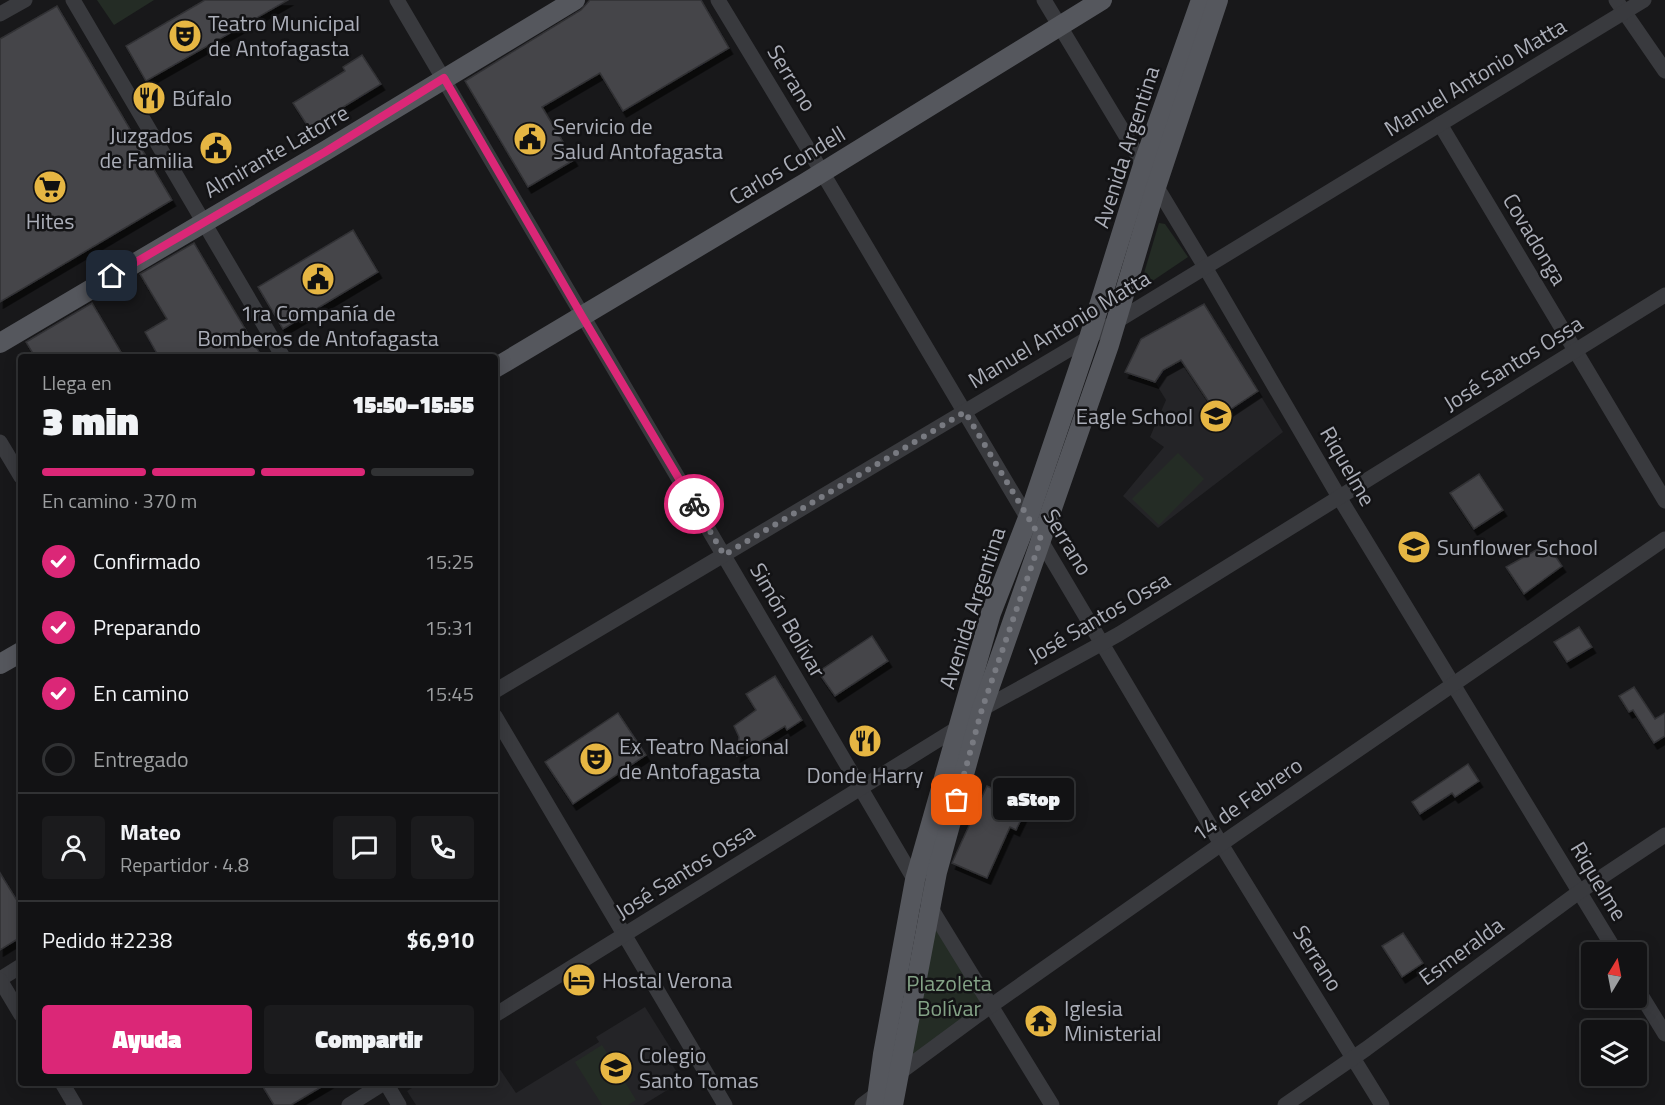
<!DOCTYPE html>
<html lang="es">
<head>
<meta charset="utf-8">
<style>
  :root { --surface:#121214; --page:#1b1b1d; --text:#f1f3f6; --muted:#9c9ea0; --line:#313234; --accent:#db2777 }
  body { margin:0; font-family:"Titillium Web",sans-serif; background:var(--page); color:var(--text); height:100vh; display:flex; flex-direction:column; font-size:22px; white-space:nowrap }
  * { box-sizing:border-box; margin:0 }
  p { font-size:20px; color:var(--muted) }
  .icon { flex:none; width:33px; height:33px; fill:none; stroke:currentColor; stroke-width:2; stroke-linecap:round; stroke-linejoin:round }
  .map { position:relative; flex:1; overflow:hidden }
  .drawer { position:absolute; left:18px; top:354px; width:480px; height:732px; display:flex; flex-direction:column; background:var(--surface); border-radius:6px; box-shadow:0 3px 15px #0003,0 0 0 2px var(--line) }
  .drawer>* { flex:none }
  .needle { width:39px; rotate:10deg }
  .buttons { position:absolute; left:1581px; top:942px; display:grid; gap:12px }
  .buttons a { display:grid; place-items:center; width:66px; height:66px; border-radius:6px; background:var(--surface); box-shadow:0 3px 15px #0003,0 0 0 2px var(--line); font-size:30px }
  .pin { position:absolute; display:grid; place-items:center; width:51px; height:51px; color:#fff; margin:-26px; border-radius:12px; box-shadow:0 3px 9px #0006 }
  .courier { position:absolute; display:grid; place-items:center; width:60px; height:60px; margin:-30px; border:4px solid #db2777; border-radius:50%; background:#fff; color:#222; box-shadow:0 2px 8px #0007 }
  .bubble { position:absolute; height:42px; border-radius:6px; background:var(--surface); box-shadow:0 3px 15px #0003,0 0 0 2px var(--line); font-size:20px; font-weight:800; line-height:42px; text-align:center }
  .overview em { font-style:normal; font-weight:800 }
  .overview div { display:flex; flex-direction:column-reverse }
  .overview { display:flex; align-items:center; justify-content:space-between; height:102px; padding:0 24px }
  h1 { font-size:39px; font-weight:800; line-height:45px }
  .bar { display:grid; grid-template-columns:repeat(4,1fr); gap:9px 6px; align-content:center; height:72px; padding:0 24px }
  .bar i { height:8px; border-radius:4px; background:var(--line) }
  .bar .selected { background:var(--accent) }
  .bar p { grid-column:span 4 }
  .line { display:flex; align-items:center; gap:15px; padding:0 24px; border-top:2px solid var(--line) }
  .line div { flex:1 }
  .round { display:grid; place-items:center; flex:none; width:63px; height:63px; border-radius:6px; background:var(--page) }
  ol { padding:0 24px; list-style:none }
  li { display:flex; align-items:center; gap:18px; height:66px }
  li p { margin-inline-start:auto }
  li .icon { padding:6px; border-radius:50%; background:var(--accent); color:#fff; stroke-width:4 }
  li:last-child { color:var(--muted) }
  li i { width:33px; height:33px; border:3px solid var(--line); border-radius:50% }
  .primary-button { display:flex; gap:12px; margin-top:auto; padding:12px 24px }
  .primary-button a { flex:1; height:69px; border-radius:6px; background:var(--accent); color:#fff; font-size:24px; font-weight:800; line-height:69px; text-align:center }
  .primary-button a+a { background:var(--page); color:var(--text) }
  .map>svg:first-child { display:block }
  .built { fill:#242427 }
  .green { fill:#242c25 }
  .building { fill:#454549; stroke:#323235; stroke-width:1.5; filter:url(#shadow) }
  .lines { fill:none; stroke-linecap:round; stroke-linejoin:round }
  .minor { stroke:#393a3e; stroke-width:15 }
  .major { stroke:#55575d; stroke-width:20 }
  .done { stroke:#787a81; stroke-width:6; stroke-dasharray:0 10.8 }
  .route { stroke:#db2777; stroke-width:8 }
  .labels { text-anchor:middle; stroke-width:5; stroke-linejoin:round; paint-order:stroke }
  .poi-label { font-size:22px; fill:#abaeb8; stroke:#131315; text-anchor:start }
  .street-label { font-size:22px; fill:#abaeb8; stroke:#131315 }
  .park-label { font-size:22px; fill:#83a286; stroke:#131315 }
</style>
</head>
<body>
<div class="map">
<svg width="1665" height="1105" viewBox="0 0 1665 1105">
  <defs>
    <filter id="shadow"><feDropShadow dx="3.5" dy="6" stdDeviation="0" flood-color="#0009"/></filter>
  </defs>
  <rect width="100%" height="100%" fill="#18181a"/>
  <g class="built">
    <polygon points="1204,304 1283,432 1158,528 1123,496 1164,447 1150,437 1166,400 1155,382 1125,372 1141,339"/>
    <polygon points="645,1007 673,1052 667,1056 682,1081 643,1105 416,1105 407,1091 420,1083 495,1083 495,1062 516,1093 599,1042 596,1037"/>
  </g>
  <g class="green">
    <polygon points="97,0 154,0 114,25"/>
    <polygon points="1159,223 1165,224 1188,257 1139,290"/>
    <polygon points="1178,453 1204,479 1159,525 1132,499"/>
    <polygon points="930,905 990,1007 898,1074"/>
    <polygon points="602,1045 636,1100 628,1105 602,1105 575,1062"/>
  </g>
  <g class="building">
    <polygon points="205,0 288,0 146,81 126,46"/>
    <polygon points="590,0 701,0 729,48 623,111 600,73 542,107 574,160 528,187 465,81 581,10"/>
    <polygon points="57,6 172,200 0,302 0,39"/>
    <polygon points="362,55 381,84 309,128 293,103 345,71 343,67"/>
    <polygon points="353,230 378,272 283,329 258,287"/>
    <polygon points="194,243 220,287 262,357 159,357 145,332 167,319 140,274"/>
    <polygon points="92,303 124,357 35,357 26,342"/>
    <polygon points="1204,304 1258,391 1219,417 1181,360 1163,370 1155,382 1125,372 1141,339"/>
    <polygon points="1479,474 1503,510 1474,529 1450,493"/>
    <polygon points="1547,544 1562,566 1524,594 1506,567"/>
    <polygon points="1579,627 1592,647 1567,662 1554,642"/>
    <polygon points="872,636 888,661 835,696 818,672"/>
    <polygon points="775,676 802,720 787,730 785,726 737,756 739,737 734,726 756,710 746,694"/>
    <polygon points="1634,687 1655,719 1665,713 1665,736 1654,743 1633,710 1629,712 1619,696"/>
    <polygon points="618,713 646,755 573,804 545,762"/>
    <polygon points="1468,764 1479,781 1455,797 1452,793 1420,814 1412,802"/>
    <polygon points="987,786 1028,805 1016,830 1010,827 987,878 952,863"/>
    <polygon points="0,873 21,907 21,937 0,950"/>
    <polygon points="1403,933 1423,963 1402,977 1382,946"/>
    <polygon points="270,1083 328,1083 291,1105 274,1105 263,1087"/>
  </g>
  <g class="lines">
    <g class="minor">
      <polyline points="73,0 283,357"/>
      <polyline points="397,0 937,918 1052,1105"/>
      <polyline points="718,0 822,172 1221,844 1382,1105"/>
      <polyline points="1044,0 1205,267 1339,497 1616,952"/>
      <polyline points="1616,0 1665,71"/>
      <polyline points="0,14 25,0"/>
      <polyline points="1440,124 1665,501"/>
      <polyline points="0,442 21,477"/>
      <polyline points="495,691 1117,321 1644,0"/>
      <polyline points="495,716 725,1105"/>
      <polyline points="0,979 21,966"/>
      <polyline points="0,980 21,1015"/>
      <polyline points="1636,987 1665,1034"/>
      <polyline points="495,1015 959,727 982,709 1119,634 1665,295"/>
      <polyline points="62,1083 75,1105"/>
      <polyline points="386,1083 399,1105"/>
      <polyline points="349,1105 384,1083"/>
      <polyline points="862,1105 878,1093 898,1074 978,1015 1234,835 1665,539"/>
      <polyline points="1285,1105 1366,1049 1579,892 1665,835"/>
    </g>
    <g class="major">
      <polyline points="0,343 325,151 575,0"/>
      <polyline points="495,368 805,183 1102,0"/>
      <polyline points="0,664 21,652"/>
      <polyline points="876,1105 883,1054 915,880 991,613 1028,518 1089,338 1143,165 1201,0"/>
      <polyline points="893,1105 937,872 982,709 1109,345 1156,187 1218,0"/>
    </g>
  </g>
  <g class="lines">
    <polyline class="done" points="694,504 724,555 965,412 1041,539 982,709 957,800"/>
    <polyline class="route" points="112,276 325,152 444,78 582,316 694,504"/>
  </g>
  <defs>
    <symbol id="theatre-disc" viewBox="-11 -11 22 22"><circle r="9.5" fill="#e6b643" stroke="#131315"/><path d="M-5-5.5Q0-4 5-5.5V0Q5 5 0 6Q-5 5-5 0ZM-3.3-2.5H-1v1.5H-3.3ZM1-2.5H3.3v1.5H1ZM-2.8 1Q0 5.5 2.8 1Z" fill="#111"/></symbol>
    <symbol id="restaurant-disc" viewBox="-11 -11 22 22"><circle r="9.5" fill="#e6b643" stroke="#131315"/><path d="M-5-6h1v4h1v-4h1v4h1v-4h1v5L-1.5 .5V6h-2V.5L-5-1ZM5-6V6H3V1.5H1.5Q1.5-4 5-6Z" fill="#111"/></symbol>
    <symbol id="civic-disc" viewBox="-11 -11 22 22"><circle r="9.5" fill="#e6b643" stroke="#131315"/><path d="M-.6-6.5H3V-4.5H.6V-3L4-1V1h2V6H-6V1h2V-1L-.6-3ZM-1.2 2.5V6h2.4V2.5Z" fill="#111"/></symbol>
    <symbol id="supermarket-disc" viewBox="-11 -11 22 22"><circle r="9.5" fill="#e6b643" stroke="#131315"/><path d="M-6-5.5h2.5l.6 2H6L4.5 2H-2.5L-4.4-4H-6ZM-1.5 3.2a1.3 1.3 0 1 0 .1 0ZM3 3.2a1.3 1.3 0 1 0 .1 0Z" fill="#111"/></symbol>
    <symbol id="school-disc" viewBox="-11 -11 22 22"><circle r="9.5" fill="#e6b643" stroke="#131315"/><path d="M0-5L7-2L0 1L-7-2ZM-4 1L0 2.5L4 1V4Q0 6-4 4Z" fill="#111"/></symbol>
    <symbol id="hotel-disc" viewBox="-11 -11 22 22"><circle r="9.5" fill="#e6b643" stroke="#131315"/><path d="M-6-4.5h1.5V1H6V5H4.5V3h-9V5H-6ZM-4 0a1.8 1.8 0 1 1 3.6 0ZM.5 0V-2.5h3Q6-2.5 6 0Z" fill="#111"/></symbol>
    <symbol id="temple-disc" viewBox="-11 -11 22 22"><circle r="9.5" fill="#e6b643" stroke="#131315"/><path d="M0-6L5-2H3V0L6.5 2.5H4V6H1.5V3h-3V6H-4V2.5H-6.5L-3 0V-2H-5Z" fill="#111"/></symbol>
  </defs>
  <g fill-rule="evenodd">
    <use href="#theatre-disc" x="166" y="17" width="38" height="38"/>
    <use href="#restaurant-disc" x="130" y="79" width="38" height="38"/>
    <use href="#civic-disc" x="511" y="120" width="38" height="38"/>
    <use href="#civic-disc" x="197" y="129" width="38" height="38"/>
    <use href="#supermarket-disc" x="31" y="168" width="38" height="38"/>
    <use href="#civic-disc" x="299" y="260" width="38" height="38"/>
    <use href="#school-disc" x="1197" y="397" width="38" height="38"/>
    <use href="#school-disc" x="1395" y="528" width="38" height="38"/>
    <use href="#restaurant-disc" x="846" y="722" width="38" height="38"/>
    <use href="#theatre-disc" x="577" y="740" width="38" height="38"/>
    <use href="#hotel-disc" x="560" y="961" width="38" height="38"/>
    <use href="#temple-disc" x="1022" y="1002" width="38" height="38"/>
    <use href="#school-disc" x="597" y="1049" width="38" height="38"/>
  </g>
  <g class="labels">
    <g class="poi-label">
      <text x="208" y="31">Teatro Municipal<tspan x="208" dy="25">de Antofagasta</tspan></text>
      <text x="172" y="106">Búfalo</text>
      <text x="553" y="134">Servicio de<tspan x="553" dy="25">Salud Antofagasta</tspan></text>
      <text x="193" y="143" text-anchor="end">Juzgados<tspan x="193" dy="25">de Familia</tspan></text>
      <text x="50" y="229" text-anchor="middle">Hites</text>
      <text x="318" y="321" text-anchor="middle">1ra Compañía de<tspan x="318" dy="25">Bomberos de Antofagasta</tspan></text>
      <text x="1193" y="424" text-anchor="end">Eagle School</text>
      <text x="1437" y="555">Sunflower School</text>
      <text x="619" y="754">Ex Teatro Nacional<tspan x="619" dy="25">de Antofagasta</tspan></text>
      <text x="865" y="783" text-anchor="middle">Donde Harry</text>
      <text x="602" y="988">Hostal Verona</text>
      <text x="1064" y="1016">Iglesia<tspan x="1064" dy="25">Ministerial</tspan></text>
      <text x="639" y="1063">Colegio<tspan x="639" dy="25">Santo Tomas</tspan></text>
    </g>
    <g class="street-label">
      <text transform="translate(1475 77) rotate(-31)" y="8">Manuel Antonio Matta</text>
      <text transform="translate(792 78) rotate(59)" y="8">Serrano</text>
      <text transform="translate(1126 147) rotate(-72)" y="8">Avenida Argentina</text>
      <text transform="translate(276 151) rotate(-30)" y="8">Almirante Latorre</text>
      <text transform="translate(787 165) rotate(-31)" y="8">Carlos Condell</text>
      <text transform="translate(1535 239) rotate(59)" y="8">Covadonga</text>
      <text transform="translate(1059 329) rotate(-31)" y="8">Manuel Antonio Matta</text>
      <text transform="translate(1513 363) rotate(-32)" y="8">José Santos Ossa</text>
      <text transform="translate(1348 466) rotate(60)" y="8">Riquelme</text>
      <text transform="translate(1068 542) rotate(59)" y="8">Serrano</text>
      <text transform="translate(972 608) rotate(-72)" y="8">Avenida Argentina</text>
      <text transform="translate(1099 617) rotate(-30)" y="8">José Santos Ossa</text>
      <text transform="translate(788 620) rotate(60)" y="8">Simón Bolívar</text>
      <text transform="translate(1247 799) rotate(-35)" y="8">14 de Febrero</text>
      <text transform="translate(685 871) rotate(-32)" y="8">José Santos Ossa</text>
      <text transform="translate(1599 881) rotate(59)" y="8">Riquelme</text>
      <text transform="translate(1461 951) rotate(-36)" y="8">Esmeralda</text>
      <text transform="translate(1318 958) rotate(58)" y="8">Serrano</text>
    </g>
    <g class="park-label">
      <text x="949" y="991">Plazoleta<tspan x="949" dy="25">Bolívar</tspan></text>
    </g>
  </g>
</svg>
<div class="buttons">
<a><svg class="needle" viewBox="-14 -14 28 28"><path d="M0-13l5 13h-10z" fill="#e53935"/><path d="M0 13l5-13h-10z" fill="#9c9ea0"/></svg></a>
<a><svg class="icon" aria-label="layers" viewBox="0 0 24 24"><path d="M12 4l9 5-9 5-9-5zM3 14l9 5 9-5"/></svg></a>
</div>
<div class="pin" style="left:957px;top:800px;background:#ea580c"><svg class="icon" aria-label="bag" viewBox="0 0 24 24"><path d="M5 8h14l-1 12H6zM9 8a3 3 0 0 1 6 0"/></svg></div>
<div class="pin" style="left:112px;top:276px;background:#1f2937"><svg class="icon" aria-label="home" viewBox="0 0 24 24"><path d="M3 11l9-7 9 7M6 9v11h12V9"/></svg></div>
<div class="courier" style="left:694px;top:504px"><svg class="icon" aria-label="bike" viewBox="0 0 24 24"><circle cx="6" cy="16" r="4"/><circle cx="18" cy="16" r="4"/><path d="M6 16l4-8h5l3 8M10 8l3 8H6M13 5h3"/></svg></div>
<div class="bubble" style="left:993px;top:778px;width:81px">aStop</div>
<section class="drawer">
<div class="overview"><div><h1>3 min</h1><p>Llega en</p></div><em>15:50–15:55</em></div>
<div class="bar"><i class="selected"></i><i class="selected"></i><i class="selected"></i><i></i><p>En camino · 370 m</p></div>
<ol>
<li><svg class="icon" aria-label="check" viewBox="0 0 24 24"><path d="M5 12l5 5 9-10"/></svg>Confirmado<p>15:25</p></li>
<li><svg class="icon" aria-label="check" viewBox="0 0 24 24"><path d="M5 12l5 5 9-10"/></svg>Preparando<p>15:31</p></li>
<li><svg class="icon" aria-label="check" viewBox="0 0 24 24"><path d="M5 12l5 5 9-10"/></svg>En camino<p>15:45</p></li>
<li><i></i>Entregado</li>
</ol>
<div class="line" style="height:108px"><a class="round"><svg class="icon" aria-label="person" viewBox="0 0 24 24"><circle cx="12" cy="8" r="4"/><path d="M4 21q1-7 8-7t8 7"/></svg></a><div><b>Mateo</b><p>Repartidor · 4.8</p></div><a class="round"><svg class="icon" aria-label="chat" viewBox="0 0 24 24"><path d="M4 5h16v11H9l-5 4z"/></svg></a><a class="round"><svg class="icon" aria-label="phone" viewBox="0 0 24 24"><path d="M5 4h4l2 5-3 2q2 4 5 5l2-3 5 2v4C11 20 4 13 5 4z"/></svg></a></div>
<div class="line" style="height:78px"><div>Pedido #2238</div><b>$6,910</b></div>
<div class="primary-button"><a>Ayuda</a><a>Compartir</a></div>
</section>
</div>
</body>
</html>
